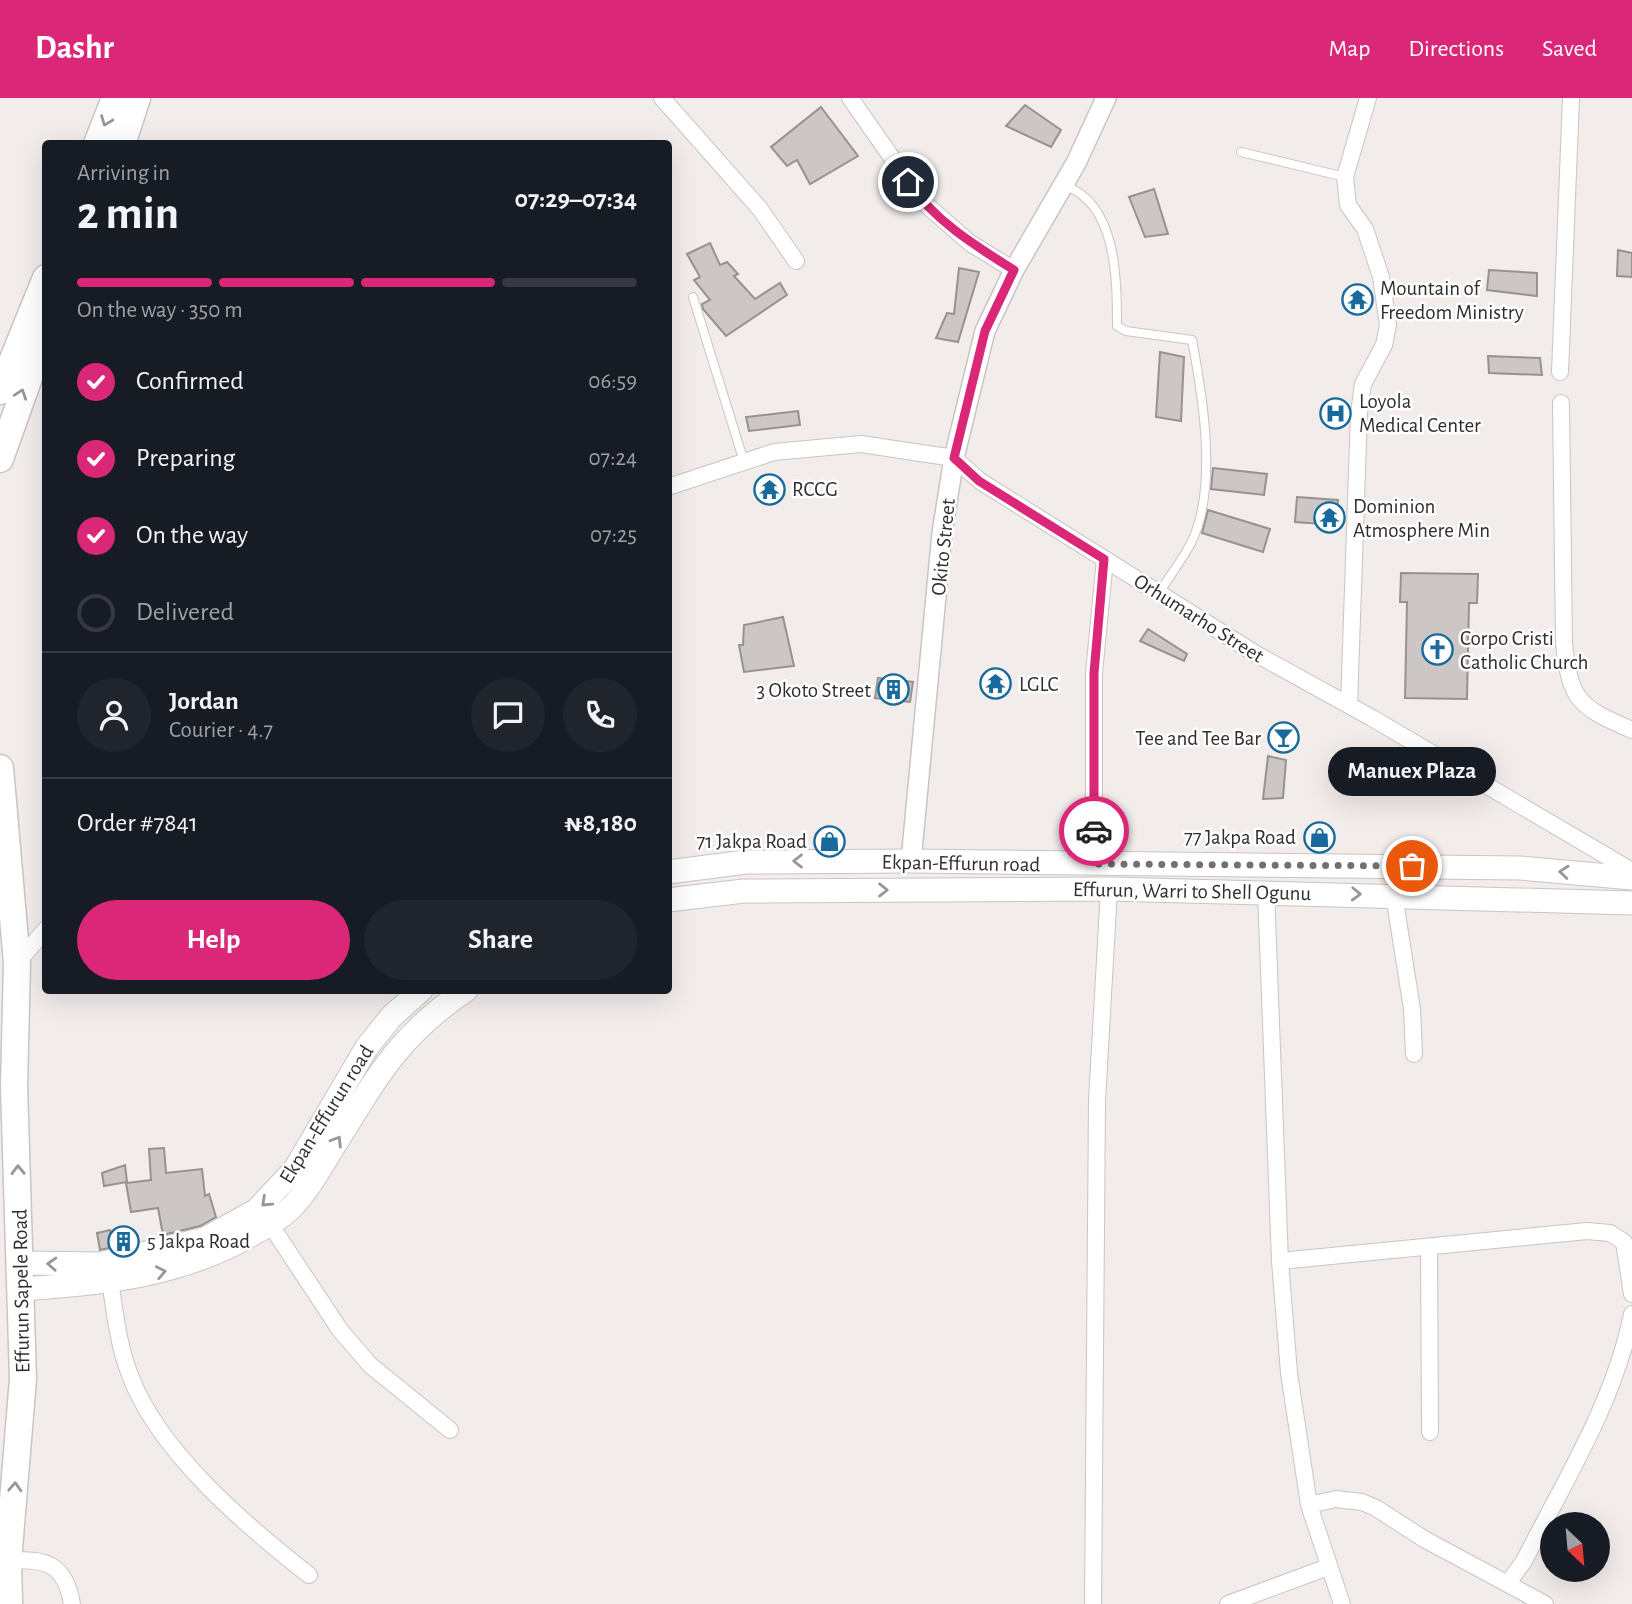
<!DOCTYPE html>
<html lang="en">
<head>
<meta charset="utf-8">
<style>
  :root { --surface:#171b24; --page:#20242c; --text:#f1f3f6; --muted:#9ea1a6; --line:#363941; --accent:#db2777 }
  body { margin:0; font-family:"Alegreya Sans",sans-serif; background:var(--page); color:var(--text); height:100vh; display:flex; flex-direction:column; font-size:26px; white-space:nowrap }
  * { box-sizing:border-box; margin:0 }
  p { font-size:23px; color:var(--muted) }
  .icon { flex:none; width:38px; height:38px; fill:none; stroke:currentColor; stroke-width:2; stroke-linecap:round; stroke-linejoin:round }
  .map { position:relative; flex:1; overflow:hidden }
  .panel { position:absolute; left:42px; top:42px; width:630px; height:854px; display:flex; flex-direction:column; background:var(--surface); border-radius:7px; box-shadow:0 7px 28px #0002 }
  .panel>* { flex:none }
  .needle { width:46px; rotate:154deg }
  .tools { position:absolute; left:1540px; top:1414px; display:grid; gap:14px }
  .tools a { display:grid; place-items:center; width:70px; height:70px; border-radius:50%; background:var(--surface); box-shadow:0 7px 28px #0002; font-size:35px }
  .pin { position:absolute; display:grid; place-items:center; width:60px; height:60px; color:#fff; margin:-30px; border:4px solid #fff; border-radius:50%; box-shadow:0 2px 7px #0007 }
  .courier { position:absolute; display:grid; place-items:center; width:70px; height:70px; margin:-35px; border:5px solid #db2777; border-radius:50%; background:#fff; color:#222; box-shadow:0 2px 9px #0007 }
  .bubble { position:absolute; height:49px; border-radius:24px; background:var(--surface); box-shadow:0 7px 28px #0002; font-size:23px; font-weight:700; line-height:49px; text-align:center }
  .summary em { font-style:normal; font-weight:700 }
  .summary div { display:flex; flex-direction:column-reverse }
  .summary { display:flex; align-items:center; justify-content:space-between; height:119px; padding:0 35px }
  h1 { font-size:46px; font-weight:700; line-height:52px }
  .bar { display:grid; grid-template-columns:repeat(4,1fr); gap:10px 7px; align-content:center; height:84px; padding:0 35px }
  .bar i { height:9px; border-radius:5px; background:var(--line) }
  .bar .current { background:var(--accent) }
  .bar p { grid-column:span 4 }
  .line { display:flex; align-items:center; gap:18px; padding:0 35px; border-top:2px solid var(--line) }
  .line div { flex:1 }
  .round { display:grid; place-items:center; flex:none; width:74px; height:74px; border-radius:37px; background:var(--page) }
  ol { padding:0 35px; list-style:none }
  li { display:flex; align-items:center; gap:21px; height:77px }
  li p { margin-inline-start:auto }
  li .icon { padding:7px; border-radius:50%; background:var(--accent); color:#fff; stroke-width:4 }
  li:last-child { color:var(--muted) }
  li i { width:38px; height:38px; border:4px solid var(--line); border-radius:50% }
  .primary-button { display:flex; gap:14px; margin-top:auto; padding:14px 35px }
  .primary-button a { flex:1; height:80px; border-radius:42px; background:var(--accent); color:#fff; font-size:28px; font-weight:700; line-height:80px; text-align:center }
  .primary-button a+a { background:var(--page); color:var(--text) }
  header { display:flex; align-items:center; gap:42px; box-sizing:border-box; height:98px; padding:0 35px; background:var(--accent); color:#fff }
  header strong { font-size:33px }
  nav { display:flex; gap:38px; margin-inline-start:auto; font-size:24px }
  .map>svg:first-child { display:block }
  .building { fill:#ccc6c5; stroke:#979291; stroke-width:2 }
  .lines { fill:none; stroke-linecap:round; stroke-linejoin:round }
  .service-casing { stroke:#cac4c3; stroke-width:10 }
  .minor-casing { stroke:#cac4c3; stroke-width:18 }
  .tertiary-casing { stroke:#cac4c3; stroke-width:22 }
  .secondary-casing { stroke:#cac4c3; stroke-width:25 }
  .trunk-casing { stroke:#cac4c3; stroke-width:29 }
  .service { stroke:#fff; stroke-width:8 }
  .minor { stroke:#fff; stroke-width:16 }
  .tertiary { stroke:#fff; stroke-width:19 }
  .secondary { stroke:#fff; stroke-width:23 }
  .trunk { stroke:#fff; stroke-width:26 }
  .oneway { stroke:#989696 }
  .done { stroke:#757070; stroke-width:7; stroke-dasharray:0 12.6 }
  .route { stroke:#db2777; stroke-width:9 }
  .labels { text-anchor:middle; stroke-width:5; stroke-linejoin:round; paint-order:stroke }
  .poi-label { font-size:21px; fill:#312e2e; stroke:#fff; text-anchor:start }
  .street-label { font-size:21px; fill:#312e2e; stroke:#fff }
</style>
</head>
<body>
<header>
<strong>Dashr</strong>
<nav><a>Map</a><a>Directions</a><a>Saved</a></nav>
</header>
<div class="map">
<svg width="1632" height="1506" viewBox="0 0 1632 1506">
  <rect width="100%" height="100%" fill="#f2eceb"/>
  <g class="building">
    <polygon points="1025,7 1061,32 1051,49 1006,28"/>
    <polygon points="821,9 858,58 810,86 797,62 787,68 771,49"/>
    <polygon points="1154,91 1168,136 1145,139 1129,99"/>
    <polygon points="710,145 720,167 727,164 738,176 734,178 755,201 780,185 787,197 726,238 703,211 702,206 710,202 694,182 700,179 687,156"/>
    <polygon points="1618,152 1632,155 1632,179 1617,178"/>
    <polygon points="959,170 979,174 958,244 936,240 947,215 954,216"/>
    <polygon points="1489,172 1537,175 1537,198 1487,192"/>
    <polygon points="1160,254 1184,259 1181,323 1156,319"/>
    <polygon points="1488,258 1540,260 1542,277 1489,275"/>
    <polygon points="798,313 800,327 749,333 746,319"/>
    <polygon points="1213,370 1267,376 1264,397 1211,391"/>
    <polygon points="1297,399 1338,402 1336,427 1295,424"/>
    <polygon points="1208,412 1270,431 1263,454 1202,435"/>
    <polygon points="1401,475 1478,476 1477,505 1469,505 1467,601 1405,600 1407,504 1400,504"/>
    <polygon points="783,519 794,568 744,574 739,547 743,547 744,527"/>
    <polygon points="1148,531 1187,556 1184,563 1140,543"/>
    <polygon points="878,580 913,584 910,604 875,600"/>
    <polygon points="1268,658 1286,662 1283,700 1263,701"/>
    <polygon points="164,1050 166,1075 202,1071 205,1098 209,1096 216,1119 200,1128 163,1137 158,1110 131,1114 126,1085 151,1082 149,1051"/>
    <polygon points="125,1067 127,1084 104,1088 102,1075"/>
    <polygon points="110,1132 111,1136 132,1132 134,1144 100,1152 97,1135"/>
  </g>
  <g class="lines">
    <defs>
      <g id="service">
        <polyline points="1241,54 1345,79"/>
        <path d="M1065,88C1117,105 1117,183 1117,228L1126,233L1192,242C1203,299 1218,391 1191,445C1182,462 1169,479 1159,495"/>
        <polyline points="693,199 744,364"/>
      </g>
      <g id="minor">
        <polyline points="662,0 760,111 796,163"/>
        <polyline points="850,0 923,104 970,145 1014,172"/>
        <polyline points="1560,274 1571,0"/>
        <path d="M1561,305L1564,545C1570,603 1579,609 1632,632"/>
        <polyline points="668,389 774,354 861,346 954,360 980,383 1256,556 1372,620 1632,773"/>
        <polyline points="1349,607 1359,315 1363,286 1384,247 1388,227 1381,179 1365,131 1348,107 1345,79 1368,0"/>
        <polyline points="1094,767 1094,575 1105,461"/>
        <polyline points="1266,793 1280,1163 1289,1275 1309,1407 1342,1506"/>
        <polyline points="1394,797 1412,911 1414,956"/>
        <polyline points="17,865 46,831"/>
        <polyline points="270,1126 340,1232 370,1267 450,1332"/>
        <polyline points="1429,1149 1430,1334"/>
        <polyline points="1280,1163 1587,1133 1610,1135 1624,1144 1632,1196"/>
        <path d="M110,1183C115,1214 118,1247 130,1277C158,1353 245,1427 309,1477"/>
        <polyline points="1309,1407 1336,1401 1362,1404 1376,1410 1424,1441 1545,1506"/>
        <path d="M8,1463C45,1460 65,1465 72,1506"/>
        <path d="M1508,1485L1524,1463C1565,1382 1614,1305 1632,1216"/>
        <polyline points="1093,1506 1097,1003 1109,791"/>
        <polyline points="1228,1506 1328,1469"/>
      </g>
      <polyline id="tertiary" points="911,763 942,435 954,360 985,233 1014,172 1076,65 1106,0"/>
      <g id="secondary">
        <polyline points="668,774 746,764 911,763 1520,770 1632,780"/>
        <polyline points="668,802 744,793 1109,791 1632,805"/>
        <polyline points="20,1165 100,1166 205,1141 257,1112 295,1071 367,949 392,918 421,892"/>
        <path d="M21,1191C101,1186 180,1178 251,1137C265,1129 280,1121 291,1110C310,1091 324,1063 339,1040C379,975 401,936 466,892"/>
      </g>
      <g id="trunk">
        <polyline points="97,46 115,0"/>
        <polyline points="122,46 137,0"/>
        <polyline points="0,293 46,180"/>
        <polyline points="0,361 46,232"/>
        <polyline points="0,670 17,865 14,988 23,1281 8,1463 9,1506"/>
      </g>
    </defs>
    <use href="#service" class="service-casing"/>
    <use href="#minor" class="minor-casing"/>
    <use href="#tertiary" class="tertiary-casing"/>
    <use href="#secondary" class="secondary-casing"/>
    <use href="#trunk" class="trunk-casing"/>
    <use href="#service" class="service"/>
    <use href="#minor" class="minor"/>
    <use href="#tertiary" class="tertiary"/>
    <use href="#secondary" class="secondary"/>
    <use href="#trunk" class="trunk"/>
  </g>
  <defs><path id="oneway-chevron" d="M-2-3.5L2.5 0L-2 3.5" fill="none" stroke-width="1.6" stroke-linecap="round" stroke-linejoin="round" transform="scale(1.75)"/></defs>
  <g class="oneway">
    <use href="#oneway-chevron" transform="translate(106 23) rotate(111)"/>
    <use href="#oneway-chevron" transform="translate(21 296) rotate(-71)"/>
    <use href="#oneway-chevron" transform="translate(798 763) rotate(180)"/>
    <use href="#oneway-chevron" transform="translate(1564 774) rotate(-175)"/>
    <use href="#oneway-chevron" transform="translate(883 792)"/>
    <use href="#oneway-chevron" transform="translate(1356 796) rotate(2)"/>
    <use href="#oneway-chevron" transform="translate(337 1043) rotate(-58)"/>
    <use href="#oneway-chevron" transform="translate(18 1072) rotate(-91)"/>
    <use href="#oneway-chevron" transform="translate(266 1104) rotate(137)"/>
    <use href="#oneway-chevron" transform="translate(52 1166) rotate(-177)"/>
    <use href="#oneway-chevron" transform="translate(161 1174) rotate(-11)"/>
    <use href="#oneway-chevron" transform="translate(15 1389) rotate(-87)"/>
  </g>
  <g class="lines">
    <polyline class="done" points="1094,733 1094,766 1412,768"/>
    <path class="route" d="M908,84C935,123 974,147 1014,172L985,233L954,360L979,383L1104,461L1094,575V733"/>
  </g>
  <defs>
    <symbol id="temple-ring" viewBox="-11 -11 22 22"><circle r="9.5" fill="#fff" stroke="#176a9b" stroke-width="1.5"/><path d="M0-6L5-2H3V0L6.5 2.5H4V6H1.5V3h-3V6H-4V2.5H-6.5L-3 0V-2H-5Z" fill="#176a9b"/></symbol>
    <symbol id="hospital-ring" viewBox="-11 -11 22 22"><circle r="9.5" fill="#fff" stroke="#176a9b" stroke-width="1.5"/><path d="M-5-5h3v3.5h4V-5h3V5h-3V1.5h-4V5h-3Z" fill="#176a9b"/></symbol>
    <symbol id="church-ring" viewBox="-11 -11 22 22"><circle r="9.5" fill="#fff" stroke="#176a9b" stroke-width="1.5"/><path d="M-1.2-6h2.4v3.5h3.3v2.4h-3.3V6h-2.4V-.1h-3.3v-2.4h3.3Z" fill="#176a9b"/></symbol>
    <symbol id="building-ring" viewBox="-11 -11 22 22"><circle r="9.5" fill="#fff" stroke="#176a9b" stroke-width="1.5"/><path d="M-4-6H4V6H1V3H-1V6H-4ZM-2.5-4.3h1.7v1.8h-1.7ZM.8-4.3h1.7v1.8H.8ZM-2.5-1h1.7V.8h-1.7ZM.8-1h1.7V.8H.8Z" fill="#176a9b"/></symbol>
    <symbol id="bar-ring" viewBox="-11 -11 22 22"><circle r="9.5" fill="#fff" stroke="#176a9b" stroke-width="1.5"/><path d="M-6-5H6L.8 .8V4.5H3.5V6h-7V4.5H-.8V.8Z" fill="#176a9b"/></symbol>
    <symbol id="shop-ring" viewBox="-11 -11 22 22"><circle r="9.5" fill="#fff" stroke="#176a9b" stroke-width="1.5"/><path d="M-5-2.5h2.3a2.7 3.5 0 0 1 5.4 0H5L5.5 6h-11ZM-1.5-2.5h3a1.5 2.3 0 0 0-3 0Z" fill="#176a9b"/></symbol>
  </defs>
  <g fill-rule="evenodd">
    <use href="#temple-ring" x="1340" y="184" width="35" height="35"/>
    <use href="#hospital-ring" x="1318" y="298" width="35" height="35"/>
    <use href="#temple-ring" x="752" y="374" width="35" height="35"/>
    <use href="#temple-ring" x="1312" y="402" width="35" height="35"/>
    <use href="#church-ring" x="1420" y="534" width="35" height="35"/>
    <use href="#temple-ring" x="978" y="568" width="35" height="35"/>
    <use href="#building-ring" x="876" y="574" width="35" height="35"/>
    <use href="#bar-ring" x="1266" y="622" width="35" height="35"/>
    <use href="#shop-ring" x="1302" y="722" width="35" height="35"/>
    <use href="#shop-ring" x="812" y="726" width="35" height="35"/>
    <use href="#building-ring" x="106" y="1126" width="35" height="35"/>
  </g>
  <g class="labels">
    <g class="poi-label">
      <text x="1380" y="197">Mountain of<tspan x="1380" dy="24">Freedom Ministry</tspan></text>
      <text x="1359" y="310">Loyola<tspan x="1359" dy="24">Medical Center</tspan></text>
      <text x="792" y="398">RCCG</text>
      <text x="1353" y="415">Dominion<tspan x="1353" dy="24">Atmosphere Min</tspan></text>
      <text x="1460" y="547">Corpo Cristi<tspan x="1460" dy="24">Catholic Church</tspan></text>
      <text x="1019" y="593">LGLC</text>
      <text x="871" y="599" text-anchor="end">3 Okoto Street</text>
      <text x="1261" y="647" text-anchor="end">Tee and Tee Bar</text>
      <text x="1296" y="746" text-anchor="end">77 Jakpa Road</text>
      <text x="807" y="750" text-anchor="end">71 Jakpa Road</text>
      <text x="147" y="1150">5 Jakpa Road</text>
    </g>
    <g class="street-label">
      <text transform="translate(943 449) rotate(-84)" y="7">Okito Street</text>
      <text transform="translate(1199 520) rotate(32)" y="7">Orhumarho Street</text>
      <text transform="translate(961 765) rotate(1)" y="7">Ekpan-Effurun road</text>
      <text transform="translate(1192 793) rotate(1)" y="7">Effurun, Warri to Shell Ogunu</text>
      <text transform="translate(326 1016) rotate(-58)" y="7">Ekpan-Effurun road</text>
      <text transform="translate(21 1193) rotate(-91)" y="7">Effurun Sapele Road</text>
    </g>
  </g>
</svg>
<div class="tools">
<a><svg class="needle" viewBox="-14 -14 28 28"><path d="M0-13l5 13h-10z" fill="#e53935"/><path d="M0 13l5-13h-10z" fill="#9ea1a6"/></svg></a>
</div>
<div class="pin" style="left:1412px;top:768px;background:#ea580c"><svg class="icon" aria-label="bag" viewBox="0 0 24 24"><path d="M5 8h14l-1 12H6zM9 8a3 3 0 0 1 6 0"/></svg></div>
<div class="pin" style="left:908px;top:84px;background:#1f2937"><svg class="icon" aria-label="home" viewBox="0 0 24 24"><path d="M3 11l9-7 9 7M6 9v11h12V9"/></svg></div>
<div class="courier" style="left:1094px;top:733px"><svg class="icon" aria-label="car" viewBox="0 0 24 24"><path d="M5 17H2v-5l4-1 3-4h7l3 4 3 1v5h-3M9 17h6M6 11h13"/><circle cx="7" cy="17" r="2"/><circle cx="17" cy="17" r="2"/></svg></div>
<div class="bubble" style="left:1328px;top:649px;width:168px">Manuex Plaza</div>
<section class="panel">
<div class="summary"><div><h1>2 min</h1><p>Arriving in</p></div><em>07:29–07:34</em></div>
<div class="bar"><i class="current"></i><i class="current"></i><i class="current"></i><i></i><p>On the way · 350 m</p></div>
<ol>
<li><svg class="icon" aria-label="check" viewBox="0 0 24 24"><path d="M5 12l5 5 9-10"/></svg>Confirmed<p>06:59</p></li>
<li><svg class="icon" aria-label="check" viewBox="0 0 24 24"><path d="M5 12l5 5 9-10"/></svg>Preparing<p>07:24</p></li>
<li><svg class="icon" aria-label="check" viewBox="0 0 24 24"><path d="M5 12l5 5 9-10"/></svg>On the way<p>07:25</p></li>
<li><i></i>Delivered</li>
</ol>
<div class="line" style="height:126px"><a class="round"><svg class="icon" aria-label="person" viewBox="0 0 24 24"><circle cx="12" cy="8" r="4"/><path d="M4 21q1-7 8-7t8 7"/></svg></a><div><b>Jordan</b><p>Courier · 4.7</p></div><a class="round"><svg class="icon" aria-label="chat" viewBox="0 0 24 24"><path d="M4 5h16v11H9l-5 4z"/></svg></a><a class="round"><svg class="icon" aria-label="phone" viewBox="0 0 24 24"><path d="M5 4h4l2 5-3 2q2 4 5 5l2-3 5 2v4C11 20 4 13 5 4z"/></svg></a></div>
<div class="line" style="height:91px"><div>Order #7841</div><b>₦8,180</b></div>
<div class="primary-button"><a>Help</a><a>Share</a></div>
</section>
</div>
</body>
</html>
